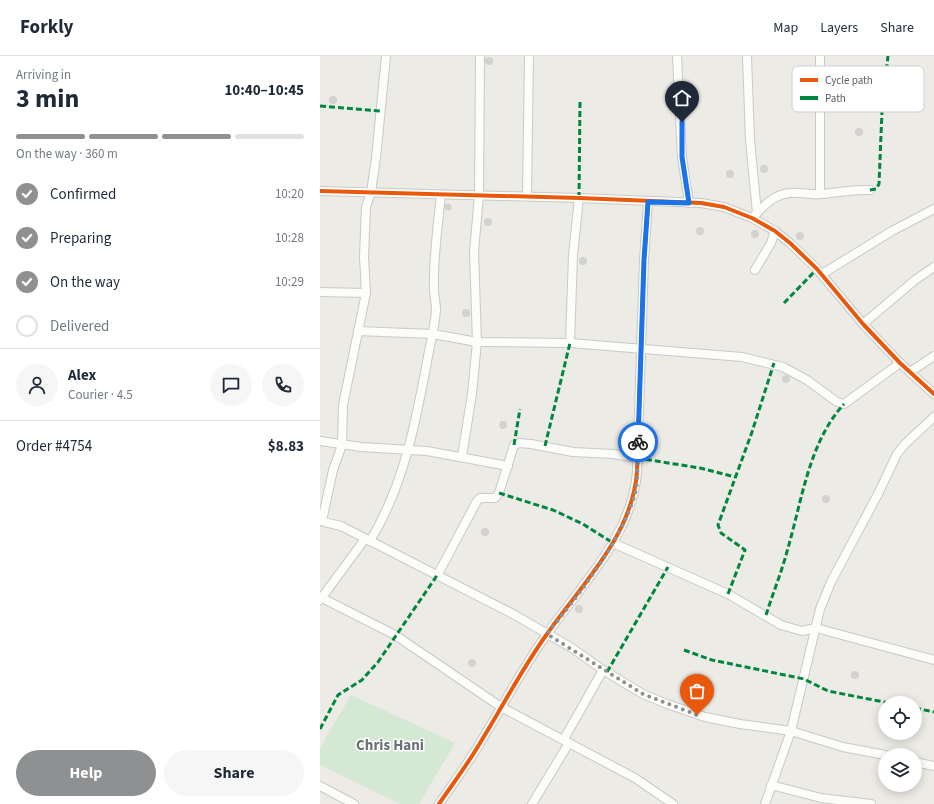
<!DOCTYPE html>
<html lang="en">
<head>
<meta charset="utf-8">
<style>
  :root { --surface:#fff; --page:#f6f6f7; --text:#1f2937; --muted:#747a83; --line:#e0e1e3; --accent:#8e9092 }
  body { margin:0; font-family:"Source Sans 3",sans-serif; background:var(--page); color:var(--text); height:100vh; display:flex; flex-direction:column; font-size:15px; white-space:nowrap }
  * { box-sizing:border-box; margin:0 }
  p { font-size:13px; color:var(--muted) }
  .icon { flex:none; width:22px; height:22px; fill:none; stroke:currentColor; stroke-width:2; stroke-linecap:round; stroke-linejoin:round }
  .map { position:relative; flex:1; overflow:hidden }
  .details { display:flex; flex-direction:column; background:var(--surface); width:320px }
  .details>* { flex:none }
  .buttons { position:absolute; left:558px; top:640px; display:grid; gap:8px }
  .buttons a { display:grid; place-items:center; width:44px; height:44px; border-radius:50%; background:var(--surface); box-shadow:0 2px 10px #0003; font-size:20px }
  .pin { position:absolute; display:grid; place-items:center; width:34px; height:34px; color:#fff; margin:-41px -17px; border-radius:50% 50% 50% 0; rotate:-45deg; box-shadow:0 0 4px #0007 }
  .pin .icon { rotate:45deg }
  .courier { position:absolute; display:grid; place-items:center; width:40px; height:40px; margin:-20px; border:3px solid #1a73e8; border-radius:50%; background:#fff; color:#222; box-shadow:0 1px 5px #0007 }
  .head em { font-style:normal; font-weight:700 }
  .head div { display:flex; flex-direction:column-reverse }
  .head { display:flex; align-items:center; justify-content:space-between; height:68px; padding:0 16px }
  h1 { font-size:26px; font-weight:700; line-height:30px }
  .bar { display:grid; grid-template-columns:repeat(4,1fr); gap:6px 4px; align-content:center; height:48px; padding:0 16px }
  .bar i { height:5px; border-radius:3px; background:var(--line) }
  .bar .on { background:var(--accent) }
  .bar p { grid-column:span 4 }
  .line { display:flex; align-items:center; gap:10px; padding:0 16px; border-top:1px solid var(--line) }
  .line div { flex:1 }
  .round { display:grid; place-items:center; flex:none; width:42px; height:42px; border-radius:21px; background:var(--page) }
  ol { padding:0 16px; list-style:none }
  li { display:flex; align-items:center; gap:12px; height:44px }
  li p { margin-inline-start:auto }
  li .icon { padding:4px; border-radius:50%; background:var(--accent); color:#fff; stroke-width:4 }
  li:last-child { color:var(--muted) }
  li i { width:22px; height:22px; border:2px solid var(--line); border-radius:50% }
  .cta { display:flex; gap:8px; margin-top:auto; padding:8px 16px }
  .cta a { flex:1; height:46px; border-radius:24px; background:var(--accent); color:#fff; font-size:16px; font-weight:700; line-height:46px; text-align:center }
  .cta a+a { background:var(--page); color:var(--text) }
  header { display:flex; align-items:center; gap:24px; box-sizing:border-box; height:56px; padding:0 20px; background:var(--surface); border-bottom:1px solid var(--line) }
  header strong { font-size:19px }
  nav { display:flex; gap:22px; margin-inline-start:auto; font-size:14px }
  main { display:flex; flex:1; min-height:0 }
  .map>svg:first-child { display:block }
  .green { fill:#d4e8d4 }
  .building { fill:#d3d2cf }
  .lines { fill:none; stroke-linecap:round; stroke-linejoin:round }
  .minor-casing { stroke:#c8c9c8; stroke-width:10 }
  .minor { stroke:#fcfcfb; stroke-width:8 }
  .quiet { stroke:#00873e; stroke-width:3; stroke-dasharray:6 3; stroke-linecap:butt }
  .cycleway-casing { stroke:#fff; stroke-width:6 }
  .cycleway { stroke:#e8590c; stroke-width:4 }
  .done { stroke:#8e9092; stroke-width:4; stroke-dasharray:0 7.2 }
  .route { stroke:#1a73e8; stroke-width:5 }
  .labels { text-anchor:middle; stroke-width:3; stroke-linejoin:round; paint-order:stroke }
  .district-label { font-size:15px; font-weight:bold; fill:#6d7076; stroke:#fff }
  .key { fill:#fff; stroke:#cecfd0; stroke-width:1 }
  .key-label { font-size:11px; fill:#5c5f64 }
</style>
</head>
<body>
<header>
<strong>Forkly</strong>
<nav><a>Map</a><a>Layers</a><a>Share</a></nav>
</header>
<main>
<section class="details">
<div class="head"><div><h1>3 min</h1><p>Arriving in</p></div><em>10:40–10:45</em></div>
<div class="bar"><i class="on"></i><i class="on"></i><i class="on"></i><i></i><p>On the way · 360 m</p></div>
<ol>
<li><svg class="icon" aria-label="check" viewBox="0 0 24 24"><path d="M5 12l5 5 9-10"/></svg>Confirmed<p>10:20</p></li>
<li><svg class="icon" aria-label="check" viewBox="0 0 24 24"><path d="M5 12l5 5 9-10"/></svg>Preparing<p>10:28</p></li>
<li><svg class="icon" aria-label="check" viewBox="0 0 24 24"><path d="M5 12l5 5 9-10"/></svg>On the way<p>10:29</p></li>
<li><i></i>Delivered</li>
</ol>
<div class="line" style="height:72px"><a class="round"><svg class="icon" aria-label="person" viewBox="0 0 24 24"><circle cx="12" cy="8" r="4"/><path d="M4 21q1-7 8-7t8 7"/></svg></a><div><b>Alex</b><p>Courier · 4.5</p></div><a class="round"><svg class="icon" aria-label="chat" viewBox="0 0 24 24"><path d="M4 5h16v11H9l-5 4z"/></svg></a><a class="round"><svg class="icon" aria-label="phone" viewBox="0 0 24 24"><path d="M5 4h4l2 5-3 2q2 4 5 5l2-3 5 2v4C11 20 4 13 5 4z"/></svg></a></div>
<div class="line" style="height:52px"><div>Order #4754</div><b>$8.83</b></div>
<div class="cta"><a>Help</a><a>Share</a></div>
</section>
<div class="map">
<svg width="614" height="748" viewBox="0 0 614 748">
  <rect width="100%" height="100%" fill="#ecebe6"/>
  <polygon class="green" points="31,639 135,687 99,748 80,748 0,709 0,692"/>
  <g class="building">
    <circle cx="169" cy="5" r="4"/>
    <circle cx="13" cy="44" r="4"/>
    <circle cx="539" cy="76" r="4"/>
    <circle cx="444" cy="113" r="4"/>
    <circle cx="410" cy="118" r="4"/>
    <circle cx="128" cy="151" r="3.5"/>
    <circle cx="168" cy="166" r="4"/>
    <circle cx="380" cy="175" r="4"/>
    <circle cx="435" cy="178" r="4"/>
    <circle cx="480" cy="180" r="4"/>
    <circle cx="263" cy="205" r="4"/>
    <circle cx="146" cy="257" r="4"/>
    <circle cx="466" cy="323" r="4"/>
    <circle cx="183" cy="369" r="4"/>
    <circle cx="506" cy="443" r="4"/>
    <circle cx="165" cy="476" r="4"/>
    <circle cx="259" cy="553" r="4"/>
    <circle cx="152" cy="607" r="4"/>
    <circle cx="535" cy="619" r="4"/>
  </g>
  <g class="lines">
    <defs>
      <g id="minor">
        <polyline points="357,0 362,101 369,147"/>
        <polyline points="427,0 430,84 437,157"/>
        <polyline points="0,135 259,142 381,147 404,151 432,162 455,175 470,187 497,213 543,268 580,307 614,338"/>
        <polyline points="500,138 500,0"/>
        <polyline points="207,140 209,0"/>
        <path d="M435,159C448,145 459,135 479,137C487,137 494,139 501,138C517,137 533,133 550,134"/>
        <polyline points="435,214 451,187 455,175"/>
        <polyline points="502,218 572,175 614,153"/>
        <polyline points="0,236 46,237"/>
        <polyline points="543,268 595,224 614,211"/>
        <polyline points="38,275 113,278 157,286 250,287 422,301 463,311 487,324 517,346 524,348 580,307"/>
        <polyline points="250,287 253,199 259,142"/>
        <polyline points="590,316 614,300"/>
        <polyline points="0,385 41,391 107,395 188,410"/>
        <polyline points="142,400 152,338 157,286 154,196 159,139 160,0"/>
        <polyline points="0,465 21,470 193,558 252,592 283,614 323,638 347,648 385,661 420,668 471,675 523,691 565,699"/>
        <polyline points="2,465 13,414 22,389 23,349 46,237 44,201 46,151 51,136 56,102 66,0"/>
        <path d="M50,485C85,428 97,360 109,295C112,281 115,268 116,254C116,247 114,240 114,233C113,201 118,170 121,139"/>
        <polyline points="293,487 408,538 461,569 482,575 496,572 614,604"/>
        <polyline points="118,518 157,445 160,442 175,442 179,437 194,389 199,387 211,388 253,396 293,398 317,402"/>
        <polyline points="2,542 75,579 181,651 315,722 353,748"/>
        <polyline points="0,544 45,483"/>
        <polyline points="244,683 283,614"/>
        <polyline points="595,706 614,710"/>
        <polyline points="451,729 501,742 551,748"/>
        <polyline points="0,730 34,748"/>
        <path d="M119,748C134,726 150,705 163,682C184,648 203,611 227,578C262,528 312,480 317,416L324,204L328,146"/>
        <polyline points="212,748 249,687"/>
        <polyline points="445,748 471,675 500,553 511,526 558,438 577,398 585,388 614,361"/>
      </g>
    </defs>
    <use href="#minor" class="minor-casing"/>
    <use href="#minor" class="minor"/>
    <g class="quiet">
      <polyline points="0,50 60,55"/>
      <polyline points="550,134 556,133 559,128 562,55 568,0"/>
      <polyline points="259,142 260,45"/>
      <polyline points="464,247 497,213"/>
      <polyline points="194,389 200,353"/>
      <polyline points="225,390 250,287"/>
      <polyline points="317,402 380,412 415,421"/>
      <polyline points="179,437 233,454 263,468 293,487"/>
      <polyline points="408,538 425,494 401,477 398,469 432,376 454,307"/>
      <path d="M446,559C453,537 462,515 468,492C482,444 489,386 524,348"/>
      <polyline points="364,594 392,604 484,623 508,635 569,647"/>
      <polyline points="287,616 348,511"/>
      <polyline points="595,652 614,656"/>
      <polyline points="0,673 18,639 42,624 58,606 118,518"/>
    </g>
    <defs>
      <g id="cycleway">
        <polyline points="0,135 259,142 381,147 404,151 432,162 455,175 470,187 497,213 543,268 580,307 614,338"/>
        <path d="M119,748C134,726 150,705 163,682C184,648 203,611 227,578C262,528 312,480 317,416L324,204L328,146"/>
      </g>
    </defs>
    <use href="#cycleway" class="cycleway-casing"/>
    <use href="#cycleway" class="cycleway"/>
  </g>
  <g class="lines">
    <path class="done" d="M318,386C317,403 319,422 315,438C302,485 257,541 227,578L323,638L377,659"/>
    <polyline class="route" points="318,386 324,204 328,146 369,147 362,101 362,66"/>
  </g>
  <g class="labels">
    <g class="district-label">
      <text x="70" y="694">Chris Hani</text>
    </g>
  </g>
  <rect x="472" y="10" width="132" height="46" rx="6" class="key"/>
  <rect x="480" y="22" width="18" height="4" fill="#e8590c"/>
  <rect x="480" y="40" width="18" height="4" fill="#00873e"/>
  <g class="key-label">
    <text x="505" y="28">Cycle path</text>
    <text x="505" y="46">Path</text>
  </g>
</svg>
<div class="buttons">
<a><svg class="icon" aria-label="locate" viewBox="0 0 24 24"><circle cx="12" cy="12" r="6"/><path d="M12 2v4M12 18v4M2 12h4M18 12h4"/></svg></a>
<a><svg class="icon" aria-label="layers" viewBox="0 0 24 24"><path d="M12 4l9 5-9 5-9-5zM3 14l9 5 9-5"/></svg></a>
</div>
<div class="pin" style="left:377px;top:659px;background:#ea580c"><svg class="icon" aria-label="bag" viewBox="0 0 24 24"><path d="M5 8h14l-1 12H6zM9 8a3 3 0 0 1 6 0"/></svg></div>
<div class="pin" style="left:362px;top:66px;background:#1f2937"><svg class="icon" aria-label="home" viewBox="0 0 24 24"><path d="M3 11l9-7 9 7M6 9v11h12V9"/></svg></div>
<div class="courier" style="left:318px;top:386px"><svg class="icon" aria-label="bike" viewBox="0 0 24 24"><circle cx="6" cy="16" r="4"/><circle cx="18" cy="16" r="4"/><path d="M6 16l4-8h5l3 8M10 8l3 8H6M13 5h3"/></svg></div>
</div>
</main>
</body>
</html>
